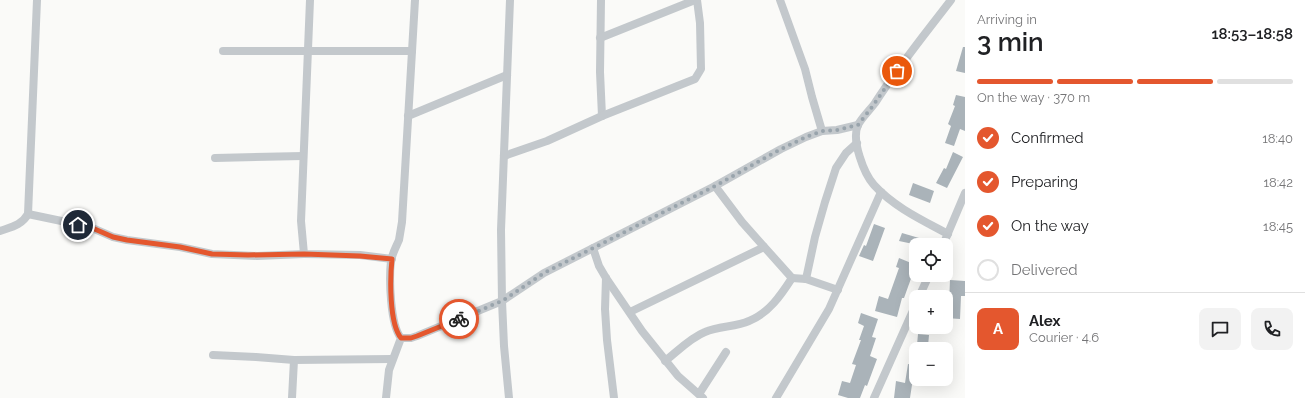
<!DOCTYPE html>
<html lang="en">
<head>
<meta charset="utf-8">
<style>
  :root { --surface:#fff; --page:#f2f2f2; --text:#202124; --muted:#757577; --line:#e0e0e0; --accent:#e4572e }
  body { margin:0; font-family:Raleway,sans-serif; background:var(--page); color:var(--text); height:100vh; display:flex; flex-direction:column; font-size:15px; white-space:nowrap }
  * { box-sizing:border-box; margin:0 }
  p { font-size:13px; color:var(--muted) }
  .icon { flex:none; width:22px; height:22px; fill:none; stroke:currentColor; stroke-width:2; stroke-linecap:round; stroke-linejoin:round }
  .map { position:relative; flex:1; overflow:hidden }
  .panel { display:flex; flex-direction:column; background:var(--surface); width:340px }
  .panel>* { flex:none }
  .buttons { position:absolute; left:909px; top:238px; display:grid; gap:8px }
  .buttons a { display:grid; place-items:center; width:44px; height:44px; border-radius:8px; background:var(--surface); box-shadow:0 4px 16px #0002; font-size:20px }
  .pin { position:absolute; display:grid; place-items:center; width:34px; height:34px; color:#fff; margin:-17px; border:2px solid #fff; border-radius:50%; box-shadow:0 1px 4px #0007 }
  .courier { position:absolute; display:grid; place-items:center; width:40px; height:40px; margin:-20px; border:3px solid #e4572e; border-radius:50%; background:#fff; color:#222; box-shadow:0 1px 5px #0007 }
  .head em { font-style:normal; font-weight:600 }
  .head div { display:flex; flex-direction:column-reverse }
  .head { display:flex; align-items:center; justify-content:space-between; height:68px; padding:0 12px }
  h1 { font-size:26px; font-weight:600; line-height:30px }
  .bar { display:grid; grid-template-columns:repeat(4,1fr); gap:6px 4px; align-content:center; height:48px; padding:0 12px }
  .bar i { height:5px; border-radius:3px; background:var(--line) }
  .bar .active { background:var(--accent) }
  .bar p { grid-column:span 4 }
  .line { display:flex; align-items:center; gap:10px; padding:0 12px; border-top:1px solid var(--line) }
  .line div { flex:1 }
  .round { display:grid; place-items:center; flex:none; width:42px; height:42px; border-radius:8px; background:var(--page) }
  ol { padding:0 12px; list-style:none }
  li { display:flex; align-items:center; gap:12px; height:44px }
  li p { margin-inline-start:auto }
  li .icon { padding:4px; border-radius:50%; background:var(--accent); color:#fff; stroke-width:4 }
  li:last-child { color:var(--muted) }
  li i { width:22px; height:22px; border:2px solid var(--line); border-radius:50% }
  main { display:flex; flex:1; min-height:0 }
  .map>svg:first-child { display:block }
  .building { fill:#aab3b9 }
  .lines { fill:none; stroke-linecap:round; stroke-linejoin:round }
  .minor { stroke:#c3c8cc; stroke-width:8 }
  .done { stroke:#99a4ac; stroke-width:4; stroke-dasharray:0 7.2 }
  .route { stroke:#e4572e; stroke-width:5 }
</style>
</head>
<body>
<main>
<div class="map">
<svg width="965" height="398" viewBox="0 0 965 398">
  <rect width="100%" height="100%" fill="#fafaf8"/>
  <g class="building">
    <polygon points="963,47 965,47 965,73 956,71"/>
    <polygon points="956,95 965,97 965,131 960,129 954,146 945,143 951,126 948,124 955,106 953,105"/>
    <polygon points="953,152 963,157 947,188 936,183 944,168 946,169"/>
    <polygon points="913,183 934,191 930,203 909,195"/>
    <polygon points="874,224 885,228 873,261 859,256 864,245 866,246"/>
    <polygon points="902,233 919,238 918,245 899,241"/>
    <polygon points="899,258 916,265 916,270 915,273 913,273 904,298 902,298 897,317 875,311 879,296 888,299 899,268 896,267"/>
    <polygon points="950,280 965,281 965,296 961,296 960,319 946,318 946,303 949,303"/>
    <polygon points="861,313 878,319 872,337 876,338 870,356 877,359 867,386 865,385 860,398 848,398 838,395 842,381 850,383 856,365 852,364 861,340 859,340 864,326 858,323"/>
    <polygon points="918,334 929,335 928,346 917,345"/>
    <polygon points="908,364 915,365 910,398 894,398 896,381 905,383"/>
  </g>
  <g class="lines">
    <g class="minor">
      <polyline points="310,0 301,221 304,254 360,255 392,259"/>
      <polyline points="601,0 600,72 602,116"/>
      <polyline points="780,0 805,69 812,97 822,131"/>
      <polyline points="600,38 695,0"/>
      <polyline points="223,51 412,51"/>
      <polyline points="408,116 507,75"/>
      <polyline points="504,156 547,141 602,116 695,79 701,69 700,23 697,0"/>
      <polyline points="215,158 303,156"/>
      <polyline points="28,214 90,227 113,237 127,240 180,247 212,254 257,256 304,254"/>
      <path d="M0,231C11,227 22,225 28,214L37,0"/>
      <path d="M948,234C922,220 894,207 874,185C864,174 851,140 858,125C862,117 870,110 875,103C898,67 925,34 951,0"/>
      <polyline points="943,245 965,193"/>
      <polyline points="593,248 599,266 606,278 642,331 678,376 703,398"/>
      <polyline points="606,278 605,309 607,340 614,398"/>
      <polyline points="792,278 806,279 838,290"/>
      <polyline points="806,279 815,237 825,202 836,168 846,153 857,143"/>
      <polyline points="919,297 929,275"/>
      <polyline points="630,312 764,247"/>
      <polyline points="401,338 411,338 417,336 502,301 544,273 715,186 781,149 806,137 822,131 837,130 858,125"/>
      <polyline points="213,355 256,357 294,360"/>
      <path d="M665,361C678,351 690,338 705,332C719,326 736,327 749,321C769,313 781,295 792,278L742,222L715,186"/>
      <polyline points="699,394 726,352"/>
      <polyline points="292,398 294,360 392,359"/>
      <path d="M386,398L389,370L401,338C390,325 389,278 391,261C392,254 396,247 399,240C400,234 401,228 402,222L415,0"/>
      <polyline points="509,398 504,346 502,301 501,230 510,0"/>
      <polyline points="776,398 829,309 881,192"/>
      <polyline points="874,398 916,304"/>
    </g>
  </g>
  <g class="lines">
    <polyline class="done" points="459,319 502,301 544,273 715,186 781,149 806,137 822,131 837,130 858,125 872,107 897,71"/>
    <path class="route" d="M78,225L90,227L113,237L127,240L180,247L212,254L248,255L304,254L360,256L392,259C390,278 389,323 401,338H411L417,336L459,319"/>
  </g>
</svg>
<div class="buttons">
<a><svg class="icon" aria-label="locate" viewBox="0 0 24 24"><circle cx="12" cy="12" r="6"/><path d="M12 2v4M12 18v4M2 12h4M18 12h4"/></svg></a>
<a>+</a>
<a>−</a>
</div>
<div class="pin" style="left:897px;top:71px;background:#ea580c"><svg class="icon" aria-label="bag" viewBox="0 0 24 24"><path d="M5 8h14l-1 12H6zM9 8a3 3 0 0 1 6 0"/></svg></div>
<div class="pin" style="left:78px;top:225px;background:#1f2937"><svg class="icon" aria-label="home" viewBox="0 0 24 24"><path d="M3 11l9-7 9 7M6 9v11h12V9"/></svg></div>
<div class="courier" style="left:459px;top:319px"><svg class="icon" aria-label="bike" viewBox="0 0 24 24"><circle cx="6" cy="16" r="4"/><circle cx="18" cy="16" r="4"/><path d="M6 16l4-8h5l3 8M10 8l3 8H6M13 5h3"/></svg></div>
</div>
<section class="panel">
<div class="head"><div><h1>3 min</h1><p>Arriving in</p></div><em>18:53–18:58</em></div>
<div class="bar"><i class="active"></i><i class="active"></i><i class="active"></i><i></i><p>On the way · 370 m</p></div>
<ol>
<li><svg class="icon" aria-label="check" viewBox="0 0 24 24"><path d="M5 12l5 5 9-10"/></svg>Confirmed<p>18:40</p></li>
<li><svg class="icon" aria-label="check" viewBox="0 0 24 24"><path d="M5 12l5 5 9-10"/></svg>Preparing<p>18:42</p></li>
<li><svg class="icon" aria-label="check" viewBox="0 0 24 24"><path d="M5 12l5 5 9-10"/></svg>On the way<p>18:45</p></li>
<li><i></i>Delivered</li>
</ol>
<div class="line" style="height:72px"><b class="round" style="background:var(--accent);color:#fff">A</b><div><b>Alex</b><p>Courier · 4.6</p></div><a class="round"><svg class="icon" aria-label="chat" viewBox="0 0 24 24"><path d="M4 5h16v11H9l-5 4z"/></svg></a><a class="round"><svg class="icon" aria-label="phone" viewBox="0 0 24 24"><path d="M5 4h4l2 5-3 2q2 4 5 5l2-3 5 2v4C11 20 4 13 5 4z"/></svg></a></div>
</section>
</main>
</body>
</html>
